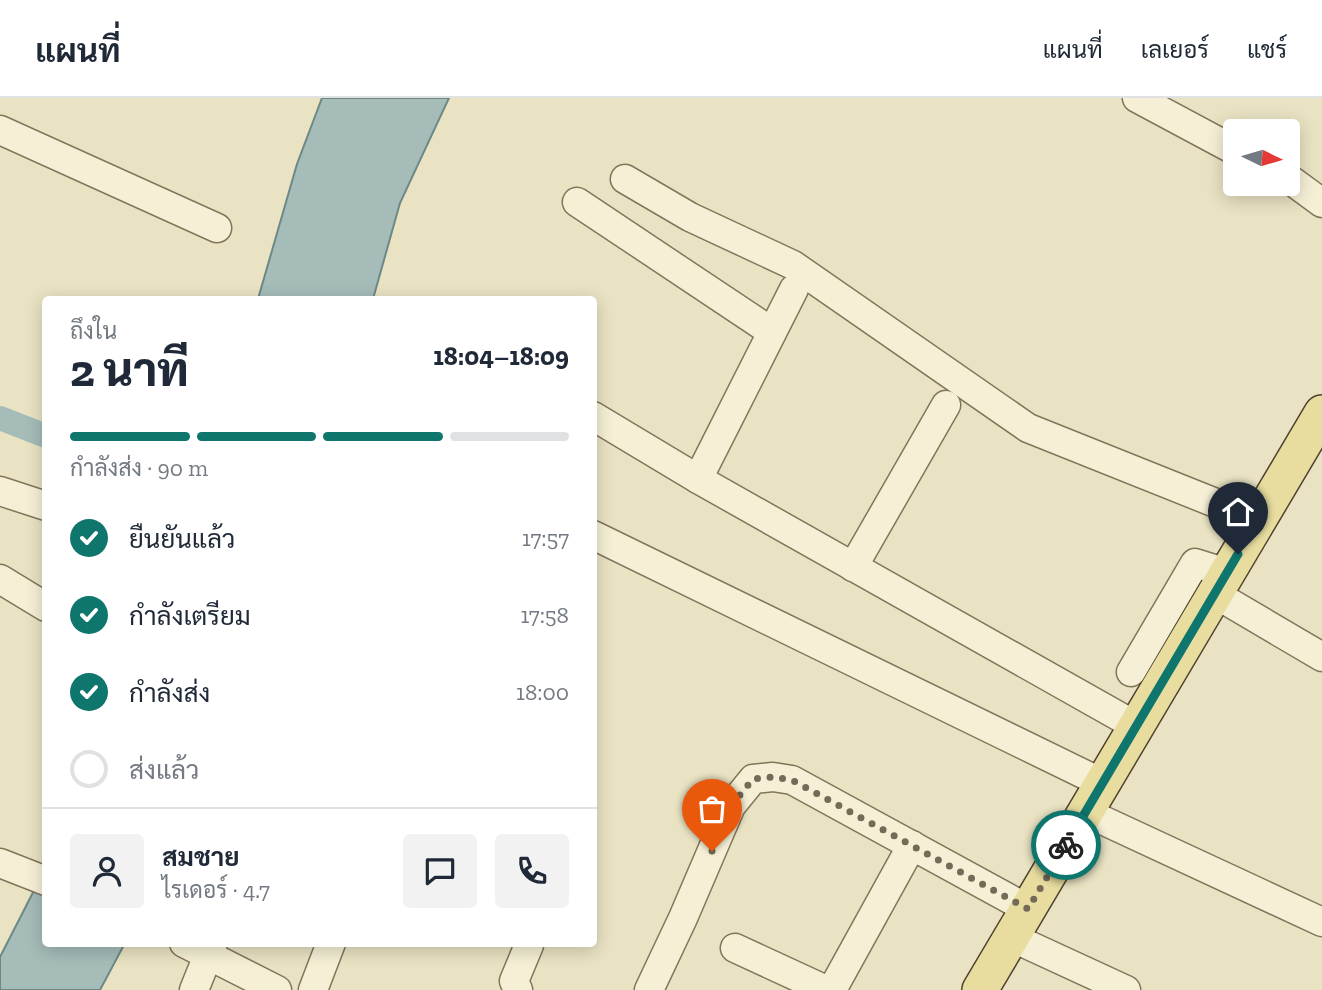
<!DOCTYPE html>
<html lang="th">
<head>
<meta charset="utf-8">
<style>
  :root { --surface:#fff; --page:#f2f2f3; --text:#1f2937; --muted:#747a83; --line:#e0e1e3; --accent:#0f766e }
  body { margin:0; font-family:"Zilla Slab",Sarabun,serif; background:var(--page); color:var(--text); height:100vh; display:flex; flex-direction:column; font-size:26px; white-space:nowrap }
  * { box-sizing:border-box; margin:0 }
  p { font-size:23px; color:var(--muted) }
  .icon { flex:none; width:38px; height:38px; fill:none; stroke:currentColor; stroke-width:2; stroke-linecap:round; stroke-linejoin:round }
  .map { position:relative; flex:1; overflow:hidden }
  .details { position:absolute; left:42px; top:198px; width:555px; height:651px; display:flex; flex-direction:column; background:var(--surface); border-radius:7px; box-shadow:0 4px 18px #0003 }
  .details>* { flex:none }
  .needle { width:46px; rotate:95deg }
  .buttons { position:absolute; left:1223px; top:21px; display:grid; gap:14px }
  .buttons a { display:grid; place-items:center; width:77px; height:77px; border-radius:7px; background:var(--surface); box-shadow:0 4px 18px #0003; font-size:35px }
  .pin { position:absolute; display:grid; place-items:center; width:60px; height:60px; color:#fff; margin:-72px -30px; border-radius:50% 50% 50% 0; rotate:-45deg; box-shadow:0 0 7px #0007 }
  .pin .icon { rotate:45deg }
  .courier { position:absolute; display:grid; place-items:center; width:70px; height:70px; margin:-35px; border:5px solid #0f766e; border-radius:50%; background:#fff; color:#222; box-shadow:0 2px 9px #0007 }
  .headline em { font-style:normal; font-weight:800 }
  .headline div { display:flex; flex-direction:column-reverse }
  .headline { display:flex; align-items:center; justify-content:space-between; height:119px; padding:0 28px }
  h1 { font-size:46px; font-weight:800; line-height:52px }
  .bar { display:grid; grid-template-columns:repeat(4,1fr); gap:10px 7px; align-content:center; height:84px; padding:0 28px }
  .bar i { height:9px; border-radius:5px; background:var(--line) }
  .bar .selected { background:var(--accent) }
  .bar p { grid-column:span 4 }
  .line { display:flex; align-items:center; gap:18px; padding:0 28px; border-top:2px solid var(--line) }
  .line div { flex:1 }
  .round { display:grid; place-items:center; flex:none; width:74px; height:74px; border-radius:7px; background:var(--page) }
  ol { padding:0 28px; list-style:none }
  li { display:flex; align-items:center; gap:21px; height:77px }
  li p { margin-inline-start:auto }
  li .icon { padding:7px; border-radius:50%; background:var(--accent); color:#fff; stroke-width:4 }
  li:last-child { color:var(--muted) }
  li i { width:38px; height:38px; border:4px solid var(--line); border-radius:50% }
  header { display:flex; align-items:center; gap:42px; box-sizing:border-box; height:98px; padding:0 35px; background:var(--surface); border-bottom:2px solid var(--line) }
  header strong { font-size:33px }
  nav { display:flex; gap:38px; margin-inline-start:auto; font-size:24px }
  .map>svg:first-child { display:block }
  .water { fill:#a5bcb9; stroke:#6d8986; stroke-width:2 }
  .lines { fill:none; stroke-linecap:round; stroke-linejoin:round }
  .canal { stroke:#a5bcb9; stroke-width:24 }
  .minor-casing { stroke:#81755c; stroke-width:31 }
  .major-casing { stroke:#4f4330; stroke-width:38 }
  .minor { stroke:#f5f0d5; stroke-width:28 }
  .major { stroke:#e8dd9f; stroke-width:35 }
  .done { stroke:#736b58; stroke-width:7; stroke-dasharray:0 12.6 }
  .route { stroke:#0f766e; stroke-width:9 }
</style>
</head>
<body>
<header>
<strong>แผนที่</strong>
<nav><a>แผนที่</a><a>เลเยอร์</a><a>แชร์</a></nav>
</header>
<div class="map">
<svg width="1322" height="892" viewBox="0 0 1322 892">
  <rect width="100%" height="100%" fill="#e9e3c3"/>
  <g class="water">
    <polygon points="322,0 449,0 400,105 373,201 258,201 297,66"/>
    <polygon points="45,771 46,845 125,845 100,892 0,892 0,859"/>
  </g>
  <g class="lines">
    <polyline class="canal" points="0,320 46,338"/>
    <defs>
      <g id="minor">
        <polyline points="1137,0 1236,53"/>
        <polyline points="0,32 217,130"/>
        <polyline points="1288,80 1322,105"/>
        <polyline points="625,81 690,119 793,167 1028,330 1258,422"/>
        <polyline points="577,104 772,234"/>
        <polyline points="593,318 698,381 1136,628"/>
        <polyline points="698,381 794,191"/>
        <polyline points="0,393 46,408"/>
        <polyline points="593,437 1102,685"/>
        <polyline points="853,469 946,307"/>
        <polyline points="0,481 46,509"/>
        <polyline points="1215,496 1322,559"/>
        <polyline points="1131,574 1195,465 1227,475"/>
        <polyline points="1085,714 1322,824"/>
        <polyline points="0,765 46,783"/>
        <polyline points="1011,839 1126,892"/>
        <polyline points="184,845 277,892"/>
        <polyline points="735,850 826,892"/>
        <polyline points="194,892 213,845"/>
        <polyline points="313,892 331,845"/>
        <polyline points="518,892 514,883 529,847"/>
        <polyline points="649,892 683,820 731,708 753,681 773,679 792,682 1028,811"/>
        <polyline points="832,892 912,747"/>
      </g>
      <polyline id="major" points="980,892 1322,315"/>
    </defs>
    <use href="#minor" class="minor-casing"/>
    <use href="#major" class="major-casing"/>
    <use href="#minor" class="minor"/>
    <use href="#major" class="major"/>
  </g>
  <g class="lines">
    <polyline class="done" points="712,753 731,708 753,681 773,679 792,682 1028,811 1066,747"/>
    <polyline class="route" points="1066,747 1238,456"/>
  </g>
</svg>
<div class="buttons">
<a><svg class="needle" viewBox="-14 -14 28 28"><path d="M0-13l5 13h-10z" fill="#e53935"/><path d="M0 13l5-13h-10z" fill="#747a83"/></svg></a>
</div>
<div class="pin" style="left:712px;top:753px;background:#ea580c"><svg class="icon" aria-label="bag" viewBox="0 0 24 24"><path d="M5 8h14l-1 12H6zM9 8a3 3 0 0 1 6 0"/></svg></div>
<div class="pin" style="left:1238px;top:456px;background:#1f2937"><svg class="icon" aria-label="home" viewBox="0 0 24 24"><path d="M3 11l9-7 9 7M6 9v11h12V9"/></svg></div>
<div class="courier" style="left:1066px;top:747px"><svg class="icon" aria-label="bike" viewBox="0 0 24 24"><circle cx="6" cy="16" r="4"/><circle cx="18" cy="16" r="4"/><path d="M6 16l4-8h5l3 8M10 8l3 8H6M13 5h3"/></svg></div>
<section class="details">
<div class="headline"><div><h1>2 นาที</h1><p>ถึงใน</p></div><em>18:04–18:09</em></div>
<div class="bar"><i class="selected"></i><i class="selected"></i><i class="selected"></i><i></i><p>กำลังส่ง · 90 m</p></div>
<ol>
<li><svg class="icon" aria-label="check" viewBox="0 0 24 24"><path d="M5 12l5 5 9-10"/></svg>ยืนยันแล้ว<p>17:57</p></li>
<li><svg class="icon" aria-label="check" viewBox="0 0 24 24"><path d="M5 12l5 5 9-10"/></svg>กำลังเตรียม<p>17:58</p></li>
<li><svg class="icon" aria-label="check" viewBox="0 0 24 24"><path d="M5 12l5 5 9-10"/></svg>กำลังส่ง<p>18:00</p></li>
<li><i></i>ส่งแล้ว</li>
</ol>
<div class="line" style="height:126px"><a class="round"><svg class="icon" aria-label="person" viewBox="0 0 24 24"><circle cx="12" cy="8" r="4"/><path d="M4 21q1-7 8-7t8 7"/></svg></a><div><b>สมชาย</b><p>ไรเดอร์ · 4.7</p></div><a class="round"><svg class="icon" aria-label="chat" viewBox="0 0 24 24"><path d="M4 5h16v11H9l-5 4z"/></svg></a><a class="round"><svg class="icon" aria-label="phone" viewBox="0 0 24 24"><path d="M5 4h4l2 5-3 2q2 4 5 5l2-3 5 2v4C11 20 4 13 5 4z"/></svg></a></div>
</section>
</div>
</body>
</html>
